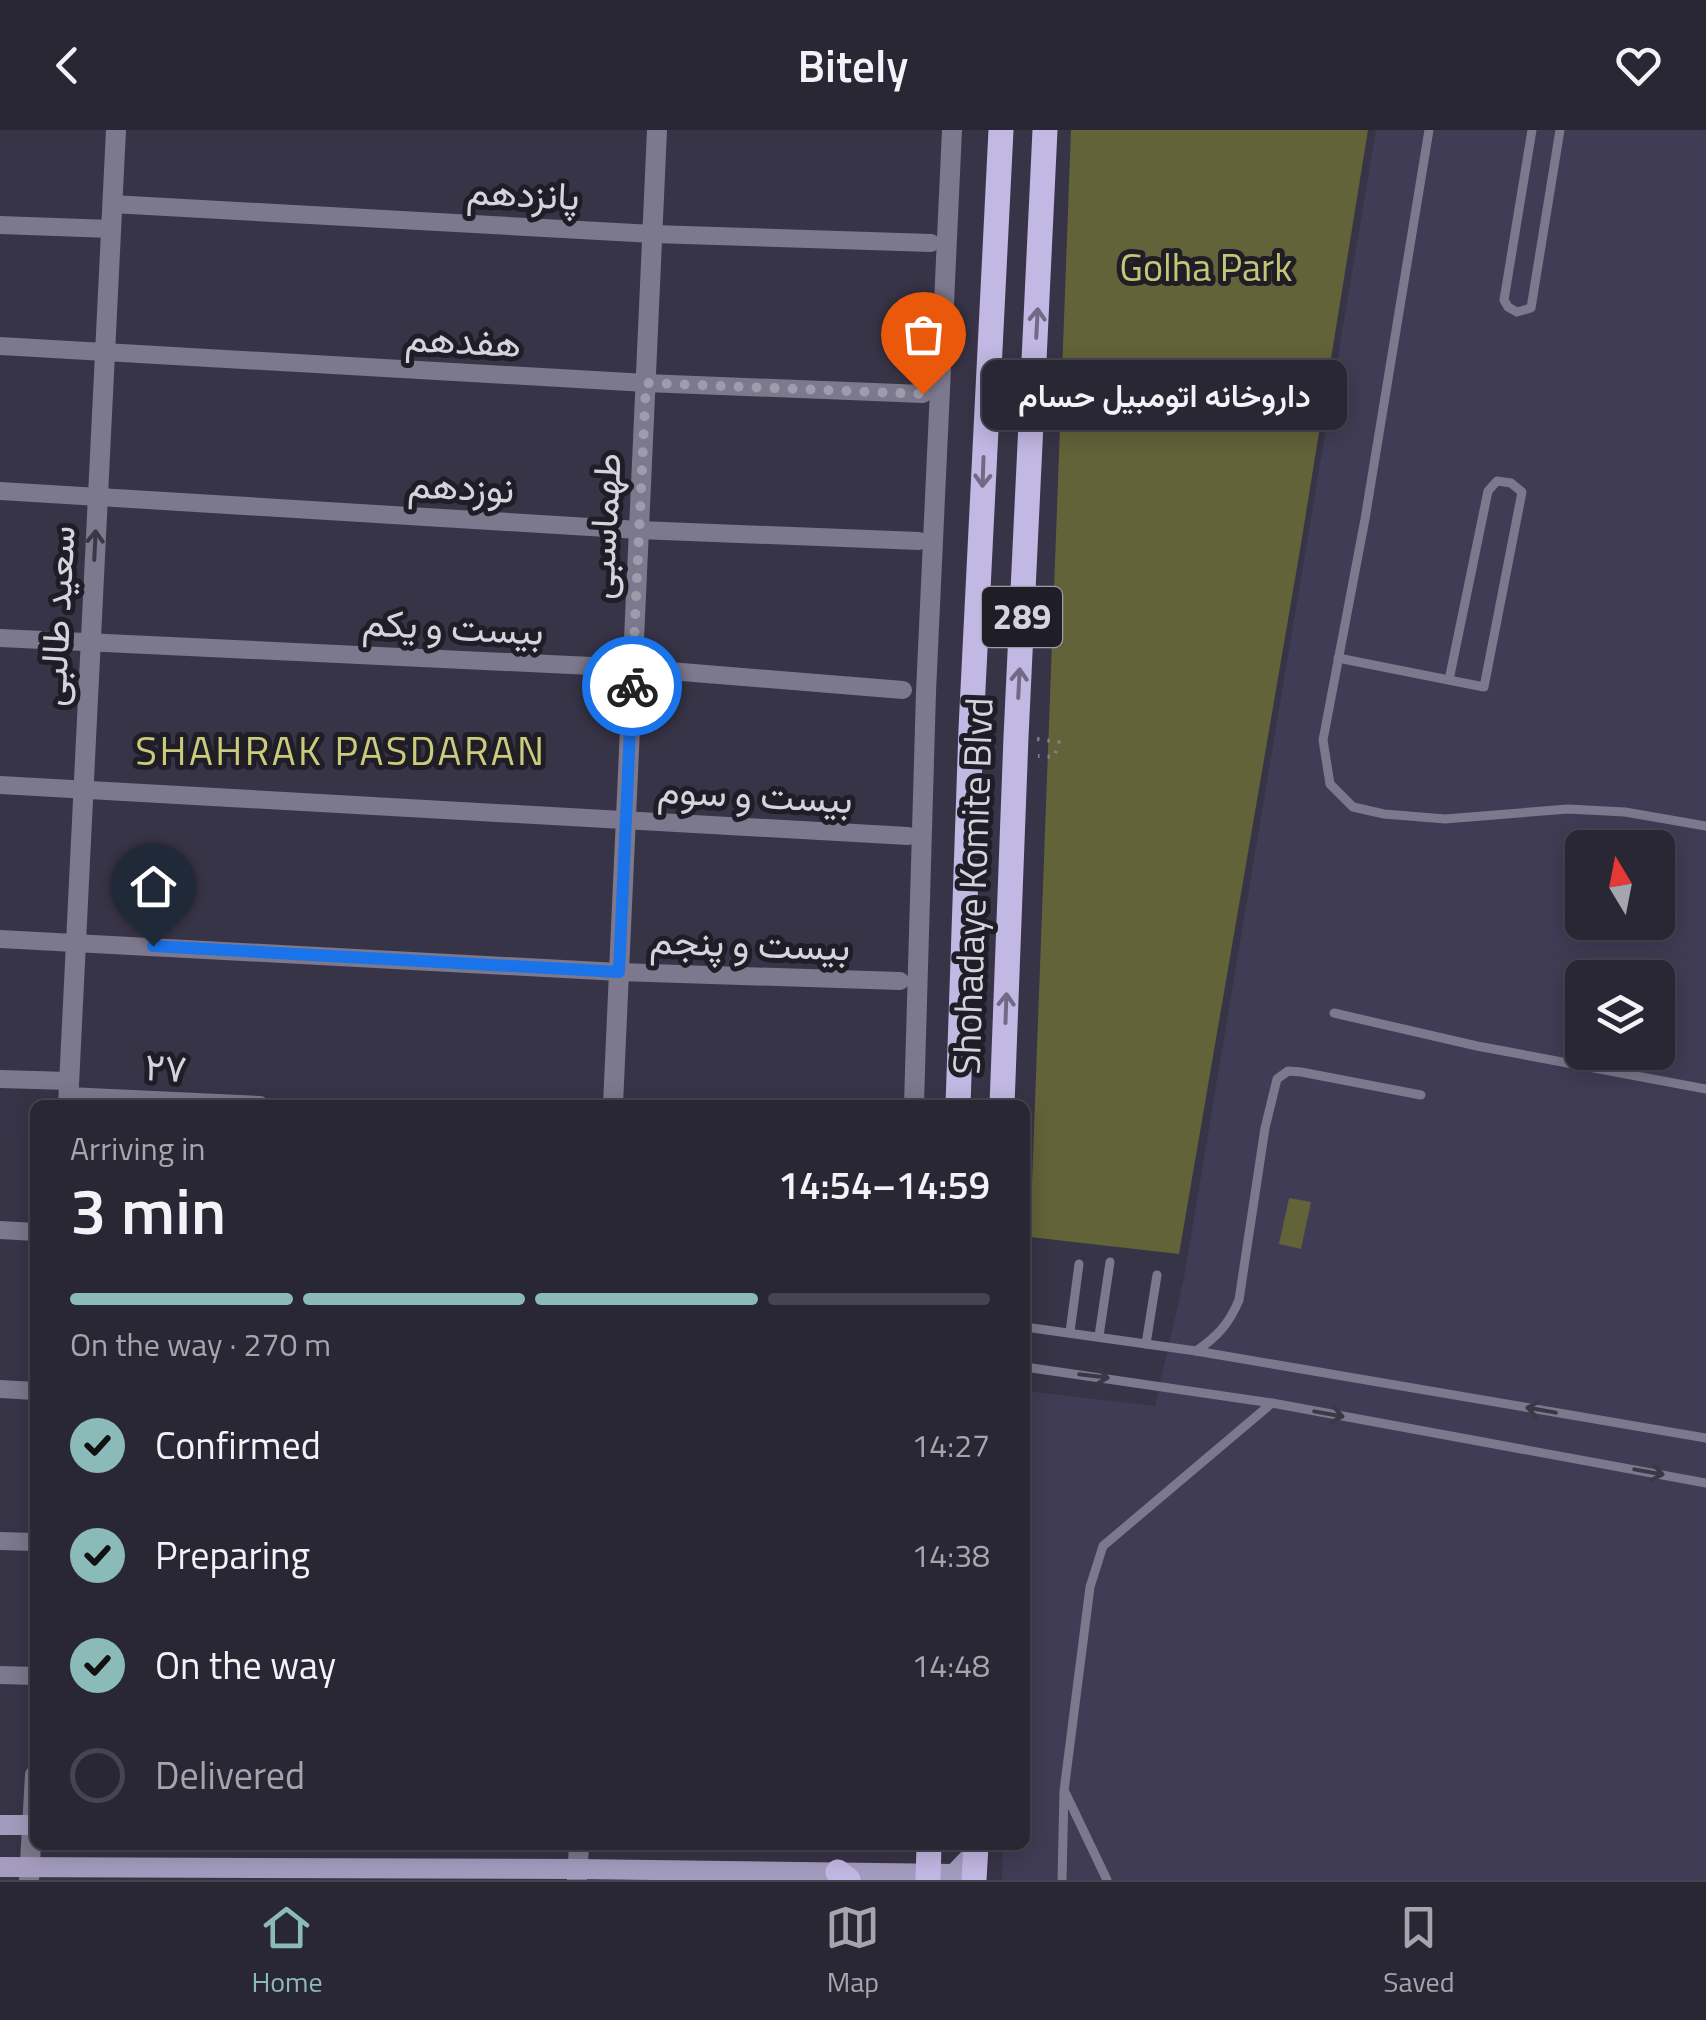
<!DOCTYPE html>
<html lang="en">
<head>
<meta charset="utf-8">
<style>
  :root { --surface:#2a2735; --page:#363341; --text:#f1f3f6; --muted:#a5a5ad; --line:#464450; --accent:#8bbbb9 }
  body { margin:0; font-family:"Titillium Web",Vazirmatn,sans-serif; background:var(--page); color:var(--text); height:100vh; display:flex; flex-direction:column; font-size:38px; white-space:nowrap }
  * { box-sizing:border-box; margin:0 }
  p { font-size:32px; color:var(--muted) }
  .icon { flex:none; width:55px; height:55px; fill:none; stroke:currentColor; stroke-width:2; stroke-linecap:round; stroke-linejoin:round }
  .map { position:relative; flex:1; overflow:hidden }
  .drawer { position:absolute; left:30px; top:970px; width:1000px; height:750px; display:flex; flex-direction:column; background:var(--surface); border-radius:15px; box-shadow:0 5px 25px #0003,0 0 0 2px var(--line) }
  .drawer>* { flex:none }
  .needle { width:65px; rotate:350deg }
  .controls { position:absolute; left:1565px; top:700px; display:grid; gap:20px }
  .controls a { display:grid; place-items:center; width:110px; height:110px; border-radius:15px; background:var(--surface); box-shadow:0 5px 25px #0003,0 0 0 2px var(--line); font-size:50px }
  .pin { position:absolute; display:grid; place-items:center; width:85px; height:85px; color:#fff; margin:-102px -42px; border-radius:50% 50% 50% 0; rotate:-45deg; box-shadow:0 0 10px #0007 }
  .pin .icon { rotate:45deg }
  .courier { position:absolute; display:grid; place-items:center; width:100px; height:100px; margin:-50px; border:8px solid #1a73e8; border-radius:50%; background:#fff; color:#222; box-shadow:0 2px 12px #0007 }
  .bubble { position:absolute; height:70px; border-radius:15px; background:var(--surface); box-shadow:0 5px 25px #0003,0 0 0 2px var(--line); font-size:32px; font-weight:600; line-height:70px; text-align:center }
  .headline em { font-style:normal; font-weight:600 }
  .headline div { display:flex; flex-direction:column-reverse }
  .headline { display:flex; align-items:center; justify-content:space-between; height:170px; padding:0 40px }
  h1 { font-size:65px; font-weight:600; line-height:75px }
  .bar { display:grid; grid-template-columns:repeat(4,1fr); gap:15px 10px; align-content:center; height:120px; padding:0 40px }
  .bar i { height:12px; border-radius:8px; background:var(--line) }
  .bar .on { background:var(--accent) }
  .bar p { grid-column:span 4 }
  ol { padding:0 40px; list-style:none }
  li { display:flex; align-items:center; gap:30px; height:110px }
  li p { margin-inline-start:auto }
  li .icon { padding:10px; border-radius:50%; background:var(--accent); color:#111; stroke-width:4 }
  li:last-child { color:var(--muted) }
  li i { width:55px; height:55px; border:5px solid var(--line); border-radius:50% }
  header { display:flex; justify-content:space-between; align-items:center; height:130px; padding:0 40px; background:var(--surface); font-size:45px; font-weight:600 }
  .menu { display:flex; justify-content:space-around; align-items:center; height:140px; border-top:2px solid var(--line); background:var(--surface); font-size:28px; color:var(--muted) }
  .menu a { display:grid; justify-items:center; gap:5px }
  .menu .on { color:var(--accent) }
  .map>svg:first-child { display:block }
  .built { fill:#413c55; fill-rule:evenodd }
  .green { fill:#636339 }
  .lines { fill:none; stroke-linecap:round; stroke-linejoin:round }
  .path { stroke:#817e8d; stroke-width:4; stroke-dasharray:2.5 8; stroke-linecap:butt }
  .service { stroke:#7c788d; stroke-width:9 }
  .minor { stroke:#7c788d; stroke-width:18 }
  .tertiary { stroke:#7c788d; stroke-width:20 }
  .secondary { stroke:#a39cbe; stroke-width:20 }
  .primary { stroke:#c1b8e3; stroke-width:25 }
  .oneway { stroke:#706a84 }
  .oneway2 { stroke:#3b3845 }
  .done { stroke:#9f9baa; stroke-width:10; stroke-dasharray:0 18 }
  .route { stroke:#1a73e8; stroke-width:12 }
  .labels { text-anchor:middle; stroke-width:10; stroke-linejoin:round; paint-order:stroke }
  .shield { fill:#1f1d26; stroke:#9f9ca8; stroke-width:2.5 }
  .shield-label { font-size:35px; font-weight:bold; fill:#d6d3df }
  .street-label { font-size:38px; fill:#d6d3df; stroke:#1f1d26 }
  .park-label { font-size:38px; fill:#c4c576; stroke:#1f1d26 }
  .neighbourhood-label { font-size:40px; letter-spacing:2.5px; fill:#cacb7d; stroke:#1f1d26 }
</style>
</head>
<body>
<header><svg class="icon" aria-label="back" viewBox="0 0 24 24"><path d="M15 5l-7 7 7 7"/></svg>Bitely<svg class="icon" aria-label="heart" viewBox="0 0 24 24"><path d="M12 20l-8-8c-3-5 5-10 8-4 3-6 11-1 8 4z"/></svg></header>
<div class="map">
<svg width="1706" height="1750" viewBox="0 0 1706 1750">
  <rect width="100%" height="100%" fill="#383447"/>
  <path class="built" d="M1376,0H1706V1750H1002L1003,1715H1025V1261L1155,1276L1184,1148ZM1582,718H1658V792H1582ZM1582,848H1658V922H1582Z"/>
  <g class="green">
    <polygon points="1071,0 1368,0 1300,420 1179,1124 1030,1107"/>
    <polygon points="1289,1068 1311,1072 1301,1119 1279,1114"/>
  </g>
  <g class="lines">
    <polyline class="path" points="1037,609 1059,612 1054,627 1038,626"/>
    <g class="service">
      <polyline points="1429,0 1365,389 1323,610 1330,654 1353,677 1384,684 1445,689 1568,679 1625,682 1706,696"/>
      <polyline points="1532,0 1504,170 1508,177 1517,182 1531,178 1560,0"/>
      <polyline points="1338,528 1484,557 1522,362 1511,353 1497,351 1488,361 1449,550"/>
      <polyline points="1334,883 1477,916 1706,959"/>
      <polyline points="1025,1197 1196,1221 1706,1308"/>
      <polyline points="1070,1202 1079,1134"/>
      <polyline points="1099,1206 1110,1132"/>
      <polyline points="1146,1214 1157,1145"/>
      <path d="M1196,1221C1217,1207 1229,1194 1239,1170L1265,998L1277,949L1288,941L1301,942L1421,965"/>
      <polyline points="1025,1237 1272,1273 1706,1353"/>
      <polyline points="1065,1662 1107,1750"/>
      <polyline points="1062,1750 1064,1661 1090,1457 1103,1416 1272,1273"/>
    </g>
    <g class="minor">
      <polyline points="112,74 653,104 931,113"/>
      <polyline points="0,95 111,99"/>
      <polyline points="0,216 646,253 923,264"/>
      <polyline points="0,361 639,400 919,411"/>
      <polyline points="0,508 633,538 903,560"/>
      <polyline points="0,655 908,706"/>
      <polyline points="0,809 619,842 900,851"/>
      <polyline points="0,949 69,951"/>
      <polyline points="68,966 260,975"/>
      <polyline points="0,1100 35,1102"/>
      <polyline points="0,1259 35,1261"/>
      <polyline points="0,1411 35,1412"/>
      <polyline points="0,1545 35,1546"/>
    </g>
    <g class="tertiary">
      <polyline points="68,975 116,0"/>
      <polyline points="613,975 657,0"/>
      <polyline points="914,975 926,562 952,0"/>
      <polyline points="29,1750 35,1645"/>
      <polyline points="577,1750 579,1715"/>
    </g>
    <g class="secondary">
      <polyline points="0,1695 35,1695"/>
      <polyline points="0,1737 578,1739 954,1744 976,1721 969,1716"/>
    </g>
    <g class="primary">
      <polyline points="958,975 971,599 1001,0"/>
      <polyline points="1002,975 1016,607 1045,0"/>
      <polyline points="838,1742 848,1750"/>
      <polyline points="928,1750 929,1715"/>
      <polyline points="974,1750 976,1715"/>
    </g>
  </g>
  <defs><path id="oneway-shaft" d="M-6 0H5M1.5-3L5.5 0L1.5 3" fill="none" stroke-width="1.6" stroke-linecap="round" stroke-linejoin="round" transform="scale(2.5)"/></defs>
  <g class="oneway">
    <use href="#oneway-shaft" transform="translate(1037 193) rotate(-87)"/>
    <use href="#oneway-shaft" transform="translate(983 342) rotate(92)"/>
    <use href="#oneway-shaft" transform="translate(1019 553) rotate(-87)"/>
    <use href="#oneway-shaft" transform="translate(1006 878) rotate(-88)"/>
  </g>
  <g class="oneway2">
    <use href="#oneway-shaft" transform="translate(95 415) rotate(-87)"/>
    <use href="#oneway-shaft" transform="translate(1094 1246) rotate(7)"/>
    <use href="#oneway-shaft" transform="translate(1541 1280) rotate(-170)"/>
    <use href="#oneway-shaft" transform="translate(1329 1284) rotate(10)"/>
    <use href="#oneway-shaft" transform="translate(1649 1342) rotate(10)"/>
  </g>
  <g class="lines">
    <polyline class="done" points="632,556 646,253 923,264"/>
    <polyline class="route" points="153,816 619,842 632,556"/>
  </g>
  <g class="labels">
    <rect class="shield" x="982" y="457" width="80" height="60" rx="8"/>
    <g class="shield-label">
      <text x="1022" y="499">289</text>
    </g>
    <g class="street-label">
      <text transform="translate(523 64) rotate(3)" y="13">پانزدهم</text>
      <text transform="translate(463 211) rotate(3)" y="13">هفدهم</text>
      <text transform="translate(461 357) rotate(3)" y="13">نوزدهم</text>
      <text transform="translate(604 396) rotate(-87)" y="13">طهماسبی</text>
      <text transform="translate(57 486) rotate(-87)" y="13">سعید طالبی</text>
      <text transform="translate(453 497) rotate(3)" y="13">بیست و یکم</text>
      <text transform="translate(755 665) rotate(3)" y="13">بیست و سوم</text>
      <text transform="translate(973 756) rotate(-88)" y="13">Shohadaye Komite Blvd</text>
      <text transform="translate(750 814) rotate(2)" y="13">بیست و پنجم</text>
      <text transform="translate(166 938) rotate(3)" y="13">۲۷</text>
    </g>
    <g class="park-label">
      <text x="1206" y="151">Golha Park</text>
    </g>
    <g class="neighbourhood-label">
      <text x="341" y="635">SHAHRAK PASDARAN</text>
    </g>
  </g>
</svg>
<div class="controls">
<a><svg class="needle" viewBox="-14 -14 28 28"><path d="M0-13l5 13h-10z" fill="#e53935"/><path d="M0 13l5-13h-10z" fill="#a5a5ad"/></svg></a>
<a><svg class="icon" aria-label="layers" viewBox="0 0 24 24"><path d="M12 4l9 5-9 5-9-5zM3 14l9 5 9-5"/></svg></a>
</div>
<div class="pin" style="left:923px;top:264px;background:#ea580c"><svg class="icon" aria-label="bag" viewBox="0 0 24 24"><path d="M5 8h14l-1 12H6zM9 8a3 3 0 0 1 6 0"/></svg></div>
<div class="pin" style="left:153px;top:816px;background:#1f2937"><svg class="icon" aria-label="home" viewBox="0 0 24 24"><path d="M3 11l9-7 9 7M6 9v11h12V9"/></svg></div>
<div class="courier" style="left:632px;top:556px"><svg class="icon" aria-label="bike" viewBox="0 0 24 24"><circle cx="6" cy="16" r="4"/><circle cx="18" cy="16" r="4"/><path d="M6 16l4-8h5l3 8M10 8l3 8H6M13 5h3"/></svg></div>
<div class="bubble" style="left:982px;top:230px;width:365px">داروخانه اتومبیل حسام</div>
<section class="drawer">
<div class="headline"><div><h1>3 min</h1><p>Arriving in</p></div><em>14:54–14:59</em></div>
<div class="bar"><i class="on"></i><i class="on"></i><i class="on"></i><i></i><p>On the way · 270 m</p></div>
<ol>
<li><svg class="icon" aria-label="check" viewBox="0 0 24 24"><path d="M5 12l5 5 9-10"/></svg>Confirmed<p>14:27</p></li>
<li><svg class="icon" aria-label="check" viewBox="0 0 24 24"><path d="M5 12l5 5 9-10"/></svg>Preparing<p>14:38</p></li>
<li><svg class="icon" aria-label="check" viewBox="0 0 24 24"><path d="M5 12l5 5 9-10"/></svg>On the way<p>14:48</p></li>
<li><i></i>Delivered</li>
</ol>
</section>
</div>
<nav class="menu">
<a class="on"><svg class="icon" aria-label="home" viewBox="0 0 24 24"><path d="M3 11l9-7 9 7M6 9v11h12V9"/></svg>Home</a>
<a><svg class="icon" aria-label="map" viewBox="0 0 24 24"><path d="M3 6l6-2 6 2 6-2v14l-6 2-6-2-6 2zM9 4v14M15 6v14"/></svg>Map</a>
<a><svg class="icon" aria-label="saved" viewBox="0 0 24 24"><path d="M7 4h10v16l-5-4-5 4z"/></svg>Saved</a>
</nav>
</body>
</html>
